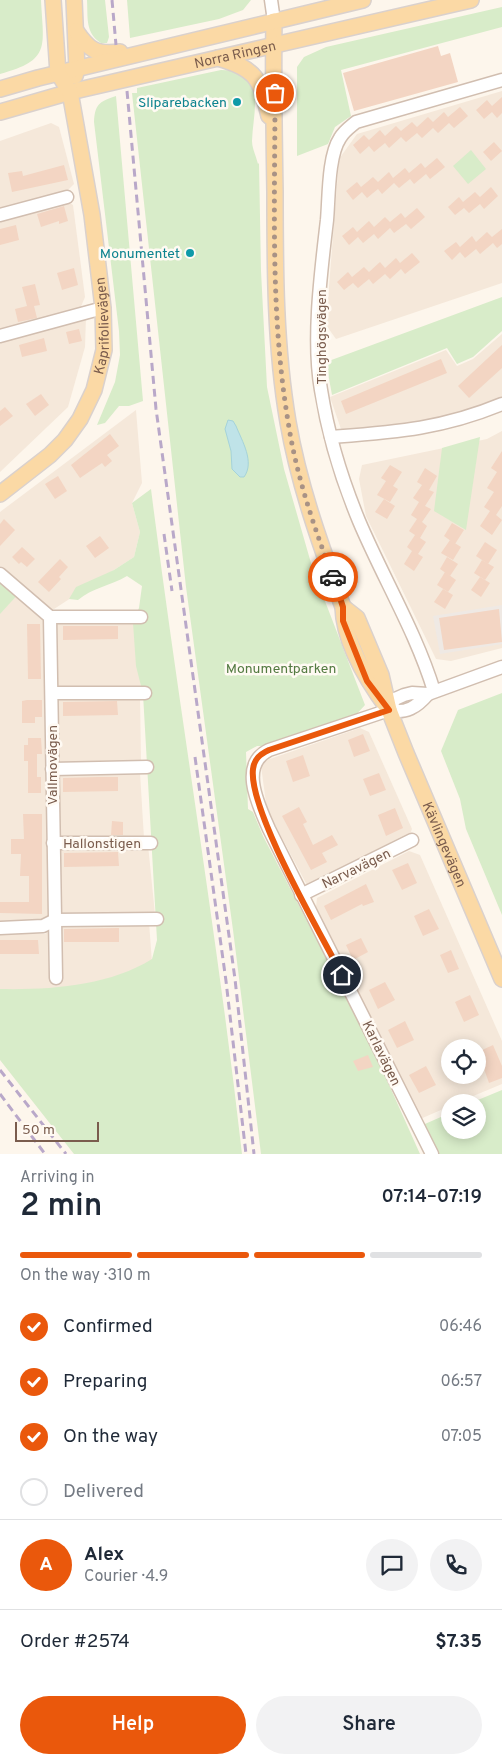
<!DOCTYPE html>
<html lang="en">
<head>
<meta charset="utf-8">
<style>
  :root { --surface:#fff; --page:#f2f2f3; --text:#1f2937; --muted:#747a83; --line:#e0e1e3; --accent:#ea580c }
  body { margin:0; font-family:Overpass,sans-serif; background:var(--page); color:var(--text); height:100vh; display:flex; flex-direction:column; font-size:19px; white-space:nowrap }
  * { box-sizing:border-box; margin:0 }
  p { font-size:16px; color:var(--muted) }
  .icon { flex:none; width:28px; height:28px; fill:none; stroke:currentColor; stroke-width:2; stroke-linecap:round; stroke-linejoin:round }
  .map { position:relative; height:1154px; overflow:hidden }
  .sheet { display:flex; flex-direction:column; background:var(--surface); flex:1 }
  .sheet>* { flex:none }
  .fabs { position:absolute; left:441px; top:1039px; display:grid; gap:10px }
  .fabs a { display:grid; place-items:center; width:45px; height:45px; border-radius:50%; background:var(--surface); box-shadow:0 2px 12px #0003; font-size:25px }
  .scale { position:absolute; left:15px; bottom:12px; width:84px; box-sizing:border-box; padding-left:5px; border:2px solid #7a5c4d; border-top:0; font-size:14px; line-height:18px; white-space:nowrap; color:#7a5c4d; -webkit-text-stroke:4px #fffaf3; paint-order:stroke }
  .pin { position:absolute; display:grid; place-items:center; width:42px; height:42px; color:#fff; margin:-21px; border:2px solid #fff; border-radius:50%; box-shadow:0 1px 5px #0007 }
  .courier { position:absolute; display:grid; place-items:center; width:50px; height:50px; margin:-25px; border:4px solid #ea580c; border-radius:50%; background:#fff; color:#222; box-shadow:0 1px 6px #0007 }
  .overview em { font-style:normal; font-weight:600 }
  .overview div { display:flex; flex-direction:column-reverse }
  .overview { display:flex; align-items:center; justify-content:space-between; height:85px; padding:0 20px }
  h1 { font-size:32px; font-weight:600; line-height:38px }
  .bar { display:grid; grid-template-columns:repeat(4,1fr); gap:8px 5px; align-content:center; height:60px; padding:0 20px }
  .bar i { height:6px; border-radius:4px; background:var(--line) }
  .bar .selected { background:var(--accent) }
  .bar p { grid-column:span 4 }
  .line { display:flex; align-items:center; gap:12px; padding:0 20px; border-top:1px solid var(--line) }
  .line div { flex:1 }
  .round { display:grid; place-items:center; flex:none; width:52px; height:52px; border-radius:26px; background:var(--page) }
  ol { padding:0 20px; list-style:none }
  li { display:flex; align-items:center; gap:15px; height:55px }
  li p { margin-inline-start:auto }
  li .icon { padding:5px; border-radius:50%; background:var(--accent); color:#fff; stroke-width:4 }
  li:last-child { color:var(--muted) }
  li i { width:28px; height:28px; border:2px solid var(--line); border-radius:50% }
  .action { display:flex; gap:10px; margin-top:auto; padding:10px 20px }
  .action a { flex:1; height:58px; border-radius:30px; background:var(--accent); color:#fff; font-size:20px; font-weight:600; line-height:58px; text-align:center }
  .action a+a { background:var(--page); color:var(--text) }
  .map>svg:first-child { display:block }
  .residential { fill:#f5e8da; fill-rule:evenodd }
  .industrial { fill:#efe9e4 }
  .green { fill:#d8ecc9 }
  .water { fill:#bfe3e8; stroke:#a5d3da }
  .building { fill:#f3d5c3 }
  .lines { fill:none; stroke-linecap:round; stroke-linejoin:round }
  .minor-casing { stroke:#d1beb0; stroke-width:15 }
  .major-casing { stroke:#dad1cd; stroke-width:18 }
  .minor { stroke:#fff; stroke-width:12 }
  .major { stroke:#fbd9a5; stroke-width:15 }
  .rail { stroke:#b9a8c9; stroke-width:3; stroke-dasharray:8 5; stroke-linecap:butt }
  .done { stroke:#a89285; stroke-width:5; stroke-dasharray:0 9 }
  .route { stroke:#ea580c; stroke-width:6 }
  .culture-dot { fill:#0f9aa8; stroke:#fffaf3; stroke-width:2 }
  .labels { text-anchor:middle; stroke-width:5; stroke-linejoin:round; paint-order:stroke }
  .street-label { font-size:14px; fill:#7a5c4d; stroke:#fffaf3 }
  .culture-label { font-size:14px; fill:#0d838f; stroke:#fffaf3; text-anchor:end }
  .park-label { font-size:14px; fill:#537a41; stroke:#fffaf3 }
</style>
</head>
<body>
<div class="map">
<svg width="502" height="1154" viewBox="0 0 502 1154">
  <rect width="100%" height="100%" fill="#fdf6ec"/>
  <g class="residential">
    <polygon points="502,91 502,283 336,339 326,325 339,159 357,134"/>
    <polygon points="51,123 59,127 74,184 66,192 0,210 0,141"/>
    <polygon points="66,201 73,205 85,297 80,309 0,330 0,220"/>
    <polygon points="86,317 85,347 68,407 0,472 0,343"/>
    <polygon points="502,334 502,399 436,421 342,432 330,397 446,350 457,366 473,359"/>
    <polygon points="136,410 142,483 132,503 140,532 134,557 54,609 46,609 0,566 0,512"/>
    <polygon points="502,431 502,648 451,661 436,659 366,516 359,479 362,465 487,439"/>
    <polygon points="16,593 43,621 46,627 49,915 42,924 0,922 0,613"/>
    <polygon points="54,620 138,620 141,690 56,690"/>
    <polygon points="140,697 141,762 58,764 58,698"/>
    <polygon points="360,728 369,732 412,829 409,837 308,887 267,810 261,766 264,761"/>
    <polygon points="140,773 144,838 60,838 59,774"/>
    <polygon points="148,845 155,914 58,914 59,849"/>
    <path d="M409,851L420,855L502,1041V1084L459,1102H450V1106L418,1120L316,907L317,898ZM450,1048H478V1075H450Z"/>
    <polygon points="149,922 153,976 0,995 0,933 45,934 60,924"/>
  </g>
  <polygon class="industrial" points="502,605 502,644 440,654 433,616"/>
  <g class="green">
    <path d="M0,0H41C43,46 52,60 0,74Z"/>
    <path d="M87,0H105L109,37L107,43H101C85,33 88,17 87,0Z"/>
    <polygon points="127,0 251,0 243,10 219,19 130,38"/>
    <polygon points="502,7 502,27 341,70 351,116 335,127 328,144 297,156 297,67 304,57 326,47"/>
    <path d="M221,70C268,70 253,110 252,141C252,148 256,156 258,164L259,163L261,271L267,387L284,469L313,570L365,705L354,717L266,746H257L246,752L248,809L253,812L263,836L373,1049L420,1154H261L233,930L186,587L132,93H137V88Z"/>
    <path d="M116,96L143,401L129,406H119L105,423L97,425L115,382L120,355L119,331L94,122C95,104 99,102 116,96Z"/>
    <polygon points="471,150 486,169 468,184 453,166"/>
    <polygon points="502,297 502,331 473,357 457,364 447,348 332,395 326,362"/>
    <polygon points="480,437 466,530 434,511 442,448"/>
    <path d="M151,489C179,711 217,932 242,1154H74L0,1060V989C50,990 109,986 152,959L157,940L143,694L136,666L133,623L139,608L142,586L127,576C110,586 92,588 78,600L69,599L76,587L114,570L134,557L140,532L132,503Z"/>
    <polygon points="0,575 21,591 0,614"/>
    <polygon points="502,693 502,915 466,829 460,799 441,751 458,710"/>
    <polygon points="502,1090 502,1154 432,1154 418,1127 450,1113 450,1130 478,1130 478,1102 473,1102"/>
  </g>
  <path class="water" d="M228,420L233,421L236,426C242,441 255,462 244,477H240L232,469L231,451L225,429Z"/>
  <g class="building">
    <polygon points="438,46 441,56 450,53 458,82 354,111 343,73"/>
    <polygon points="502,97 502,113 497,118 492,112 484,119 476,110 487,100 492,106"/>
    <polygon points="460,107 468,116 454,128 449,123 438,133 433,128 422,138 417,133 406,142 401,137 389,148 385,143 374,152 369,146 360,154 353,145 364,135 369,140 380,130 385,136 396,126 401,131 412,122 417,127 428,117 433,122 444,112 448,117"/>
    <polygon points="494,142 502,151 491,161 483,152"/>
    <polygon points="437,158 445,167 430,179 426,174 414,184 410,179 399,188 394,183 382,194 378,189 367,198 362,192 353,200 346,191 357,182 361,187 373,177 378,182 389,172 393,178 405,168 409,173 421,163 425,168"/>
    <polygon points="64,165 68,180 12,192 8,173 22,171 23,176"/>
    <polygon points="491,187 498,196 484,209 480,204 469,213 464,208 455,215 448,207 459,197 463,202 475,192 480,197"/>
    <polygon points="64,206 68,221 59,224 59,221 41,227 37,214"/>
    <polygon points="417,208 425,217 411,229 406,224 394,233 390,228 378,239 374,234 363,243 358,237 349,245 342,236 353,227 357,232 369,221 374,227 385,217 390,222 401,213 405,218"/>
    <polygon points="16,225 19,240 0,245 0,229"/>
    <polygon points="502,229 502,244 497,248 493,243 480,254 476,249 465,258 460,252 452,260 444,251 456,242 460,247 472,236 476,242 487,232 492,237"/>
    <polygon points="412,253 420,262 405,274 401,269 390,279 385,274 373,284 369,279 358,288 353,283 344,290 337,282 348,272 352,277 364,267 369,272 380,262 385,268 396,258 400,263"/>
    <polygon points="74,268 78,285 62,290 57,273"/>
    <polygon points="35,284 40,305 34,306 37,318 18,322 15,309 27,306 22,287"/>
    <polygon points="79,329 82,341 69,344 66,332"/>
    <polygon points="44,338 47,351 22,357 19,345"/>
    <polygon points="502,345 502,368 469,398 458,386"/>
    <polygon points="441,359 447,373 346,414 341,401"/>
    <polygon points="41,394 49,405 35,416 26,404"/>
    <polygon points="5,407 13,416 0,426 0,411"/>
    <polygon points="110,434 119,446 107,455 112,461 105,467 102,463 80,478 71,465"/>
    <polygon points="502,451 502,506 496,515 502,520 492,535 480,526 490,511 484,507 494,492 487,488 497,472 491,468"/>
    <polygon points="390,465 402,472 393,486 398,489 390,502 377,495 386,481 381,478"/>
    <polygon points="425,468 437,476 429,490 434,492 425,506 431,509 422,522 427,526 420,538 426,542 418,554 423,557 414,571 404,564 412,551 407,547 415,535 409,531 417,519 411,515 419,502 413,498 422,485 417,482"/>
    <polygon points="58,476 67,491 55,499 45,484"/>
    <polygon points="384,499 395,506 387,519 375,512"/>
    <polygon points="4,519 15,530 0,546 0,524"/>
    <polygon points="452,523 464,530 455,544 444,536"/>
    <polygon points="100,536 109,548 95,558 86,546"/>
    <polygon points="450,540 461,547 453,560 441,553"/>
    <polygon points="485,542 497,550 488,564 476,556"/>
    <polygon points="22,547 35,559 27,567 21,562 19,564 12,557"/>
    <polygon points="447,557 458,564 450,576 440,569"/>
    <polygon points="60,559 68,567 59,577 61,579 49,592 38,582"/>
    <polygon points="482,560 494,567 485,580 474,573"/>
    <polygon points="445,572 456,580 448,592 437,585"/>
    <polygon points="480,577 490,583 481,597 471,590"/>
    <polygon points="443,589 453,595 445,609 434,602"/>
    <polygon points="499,609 502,642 444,650 439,618"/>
    <polygon points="27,624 40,624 41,679 28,679"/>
    <polygon points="63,626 118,626 118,639 63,640"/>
    <polygon points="27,700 42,700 42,717 35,717 35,723 22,723 22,701"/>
    <polygon points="117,701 118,715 63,716 63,702"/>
    <polygon points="363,734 370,751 354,757 348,740"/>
    <polygon points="28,738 41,738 42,754 37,754 37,777 41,777 41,793 28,793 28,761 24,761 24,745 28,745"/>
    <polygon points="303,755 310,776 293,782 286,761"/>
    <polygon points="379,773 386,790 370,796 363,779"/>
    <polygon points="98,777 118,777 118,791 63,792 63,778"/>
    <polygon points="299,807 307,822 303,824 313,845 332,835 338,845 322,853 327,862 311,870 282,816"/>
    <polygon points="395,808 403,828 386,836 378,815"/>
    <polygon points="23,814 42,814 42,914 0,913 0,902 29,902 29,876 20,876 21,854 11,854 11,839 24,839"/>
    <polygon points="112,821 123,822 123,835 111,835"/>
    <polygon points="118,852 119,866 64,867 64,853"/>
    <polygon points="408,863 417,883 402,890 392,870"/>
    <polygon points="366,884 374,902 363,906 362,904 331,920 324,906"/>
    <polygon points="429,909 439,929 423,936 414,916"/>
    <polygon points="119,928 119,942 64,942 64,929"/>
    <polygon points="361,938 368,952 353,960 346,945"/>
    <polygon points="0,940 38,940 39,954 0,954"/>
    <polygon points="451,950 459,969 448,973 440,955"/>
    <polygon points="385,982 395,1000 378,1009 369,990"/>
    <polygon points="470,995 479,1015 464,1022 455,1002"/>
    <polygon points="405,1021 414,1040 397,1048 388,1030"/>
    <polygon points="493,1045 502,1066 502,1078 489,1083 478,1052"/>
    <polygon points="368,1055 373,1067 358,1071 353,1061"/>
    <polygon points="426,1066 436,1085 419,1093 409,1075"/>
  </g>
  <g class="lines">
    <defs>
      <g id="minor">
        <polyline points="271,0 274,21"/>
        <polyline points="0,215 67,197"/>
        <polyline points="0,336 103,308"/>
        <path d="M331,437C395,432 442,429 502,404"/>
        <polyline points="0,574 50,617 56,978"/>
        <polyline points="50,617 141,617"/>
        <path d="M434,691C416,632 383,578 359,521C342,480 328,434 321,390C312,339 321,272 327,220C329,198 328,156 340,138C344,131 350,127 356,122L502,80"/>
        <polyline points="52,693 145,693"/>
        <path d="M389,710L269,750C238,765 259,806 269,829L432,1154"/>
        <polyline points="389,710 395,699 404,695 412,693 428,694 502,667"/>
        <path d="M389,710C406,714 417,707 428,694"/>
        <polyline points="52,769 147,767"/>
        <polyline points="53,843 151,843"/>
        <polyline points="301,895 412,840"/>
        <polyline points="0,928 43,926 55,920 157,919"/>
      </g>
      <g id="major">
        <polyline points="74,0 77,69 75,76"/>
        <path d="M274,21C273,78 274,135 275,192C275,268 275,346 288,422C299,486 321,546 343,607C344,642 368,682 389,710"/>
        <path d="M76,31C89,50 96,55 120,52"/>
        <path d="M218,58C257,69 260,79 269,116"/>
        <polyline points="0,89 38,78 363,0"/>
        <path id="s1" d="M0,112L70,92L471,0"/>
        <path id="s2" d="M0,494L50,455L65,440L80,419L94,390L104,350L103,308L92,215L70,92L58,73L53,0"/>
        <path id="s3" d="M343,607L357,618L381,675L389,710L406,753L502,979"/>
      </g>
    </defs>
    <use href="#minor" class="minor-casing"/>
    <use href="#major" class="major-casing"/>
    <use href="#minor" class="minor"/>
    <use href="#major" class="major"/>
    <g class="rail">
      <polyline points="112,0 116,45"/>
      <polyline points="127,91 156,409 235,979 254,1154"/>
      <polyline points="164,534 172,591"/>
      <polyline points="195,757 226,981 246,1154"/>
      <polyline points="0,1070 66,1154"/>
      <polyline points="0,1094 45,1154"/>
    </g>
  </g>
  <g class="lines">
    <path class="done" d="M275,93C275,202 270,313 288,421C296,475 314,527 333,577"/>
    <path class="route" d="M333,577L343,607V621L367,681L389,710L269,750C260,754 254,759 253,769C248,810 321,934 342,975"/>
  </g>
  <g class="culture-dot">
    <circle cx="237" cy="102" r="5"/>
    <circle cx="190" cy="253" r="5"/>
  </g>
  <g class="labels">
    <g class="street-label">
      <text dy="5" stroke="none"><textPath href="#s1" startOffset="242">Norra Ringen</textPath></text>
      <text dy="5" stroke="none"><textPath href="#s2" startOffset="208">Kaprifolievägen</textPath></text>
      <text transform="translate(321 337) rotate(-90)" y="5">Tinghögsvägen</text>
      <text transform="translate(52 765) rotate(-90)" y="5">Vallmovägen</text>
      <text x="102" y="848">Hallonstigen</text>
      <text dy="5" stroke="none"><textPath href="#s3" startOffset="261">Kävlingevägen</textPath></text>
      <text transform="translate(356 868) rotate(-26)" y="5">Narvavägen</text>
      <text transform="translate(382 1053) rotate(64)" y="5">Karlavägen</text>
    </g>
    <g class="culture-label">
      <text x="227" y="107">Sliparebacken</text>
      <text x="180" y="258">Monumentet</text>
    </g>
    <g class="park-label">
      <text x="281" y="673">Monumentparken</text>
    </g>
  </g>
</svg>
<div class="fabs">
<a><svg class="icon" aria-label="locate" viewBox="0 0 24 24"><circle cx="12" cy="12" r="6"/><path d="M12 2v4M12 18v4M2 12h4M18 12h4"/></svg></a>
<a><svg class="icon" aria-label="layers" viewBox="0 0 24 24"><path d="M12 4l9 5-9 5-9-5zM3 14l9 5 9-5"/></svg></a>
</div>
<div class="scale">50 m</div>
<div class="pin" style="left:275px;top:93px;background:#ea580c"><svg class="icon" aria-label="bag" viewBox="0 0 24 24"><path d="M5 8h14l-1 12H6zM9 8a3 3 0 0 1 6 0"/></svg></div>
<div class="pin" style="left:342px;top:975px;background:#1f2937"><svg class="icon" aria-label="home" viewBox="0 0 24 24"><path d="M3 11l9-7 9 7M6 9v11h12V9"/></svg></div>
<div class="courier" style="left:333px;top:577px"><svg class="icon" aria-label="car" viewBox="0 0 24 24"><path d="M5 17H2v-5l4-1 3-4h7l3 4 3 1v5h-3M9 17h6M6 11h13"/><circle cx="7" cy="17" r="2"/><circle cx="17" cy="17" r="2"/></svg></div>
</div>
<section class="sheet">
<div class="overview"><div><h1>2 min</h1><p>Arriving in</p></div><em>07:14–07:19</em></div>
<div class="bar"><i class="selected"></i><i class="selected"></i><i class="selected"></i><i></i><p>On the way · 310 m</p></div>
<ol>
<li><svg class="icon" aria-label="check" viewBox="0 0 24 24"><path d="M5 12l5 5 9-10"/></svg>Confirmed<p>06:46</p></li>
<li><svg class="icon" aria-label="check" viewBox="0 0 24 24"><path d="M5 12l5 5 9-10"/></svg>Preparing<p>06:57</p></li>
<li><svg class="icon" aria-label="check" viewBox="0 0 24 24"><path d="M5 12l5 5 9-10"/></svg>On the way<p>07:05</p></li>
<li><i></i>Delivered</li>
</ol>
<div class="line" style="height:90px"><b class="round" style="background:var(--accent);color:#fff">A</b><div><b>Alex</b><p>Courier · 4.9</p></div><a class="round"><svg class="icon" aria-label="chat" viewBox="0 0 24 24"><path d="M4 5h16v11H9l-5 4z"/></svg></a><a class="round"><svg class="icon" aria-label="phone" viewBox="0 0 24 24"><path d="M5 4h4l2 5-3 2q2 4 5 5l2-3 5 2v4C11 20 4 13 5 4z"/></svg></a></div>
<div class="line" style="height:65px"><div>Order #2574</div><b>$7.35</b></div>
<div class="action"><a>Help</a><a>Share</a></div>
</section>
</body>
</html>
